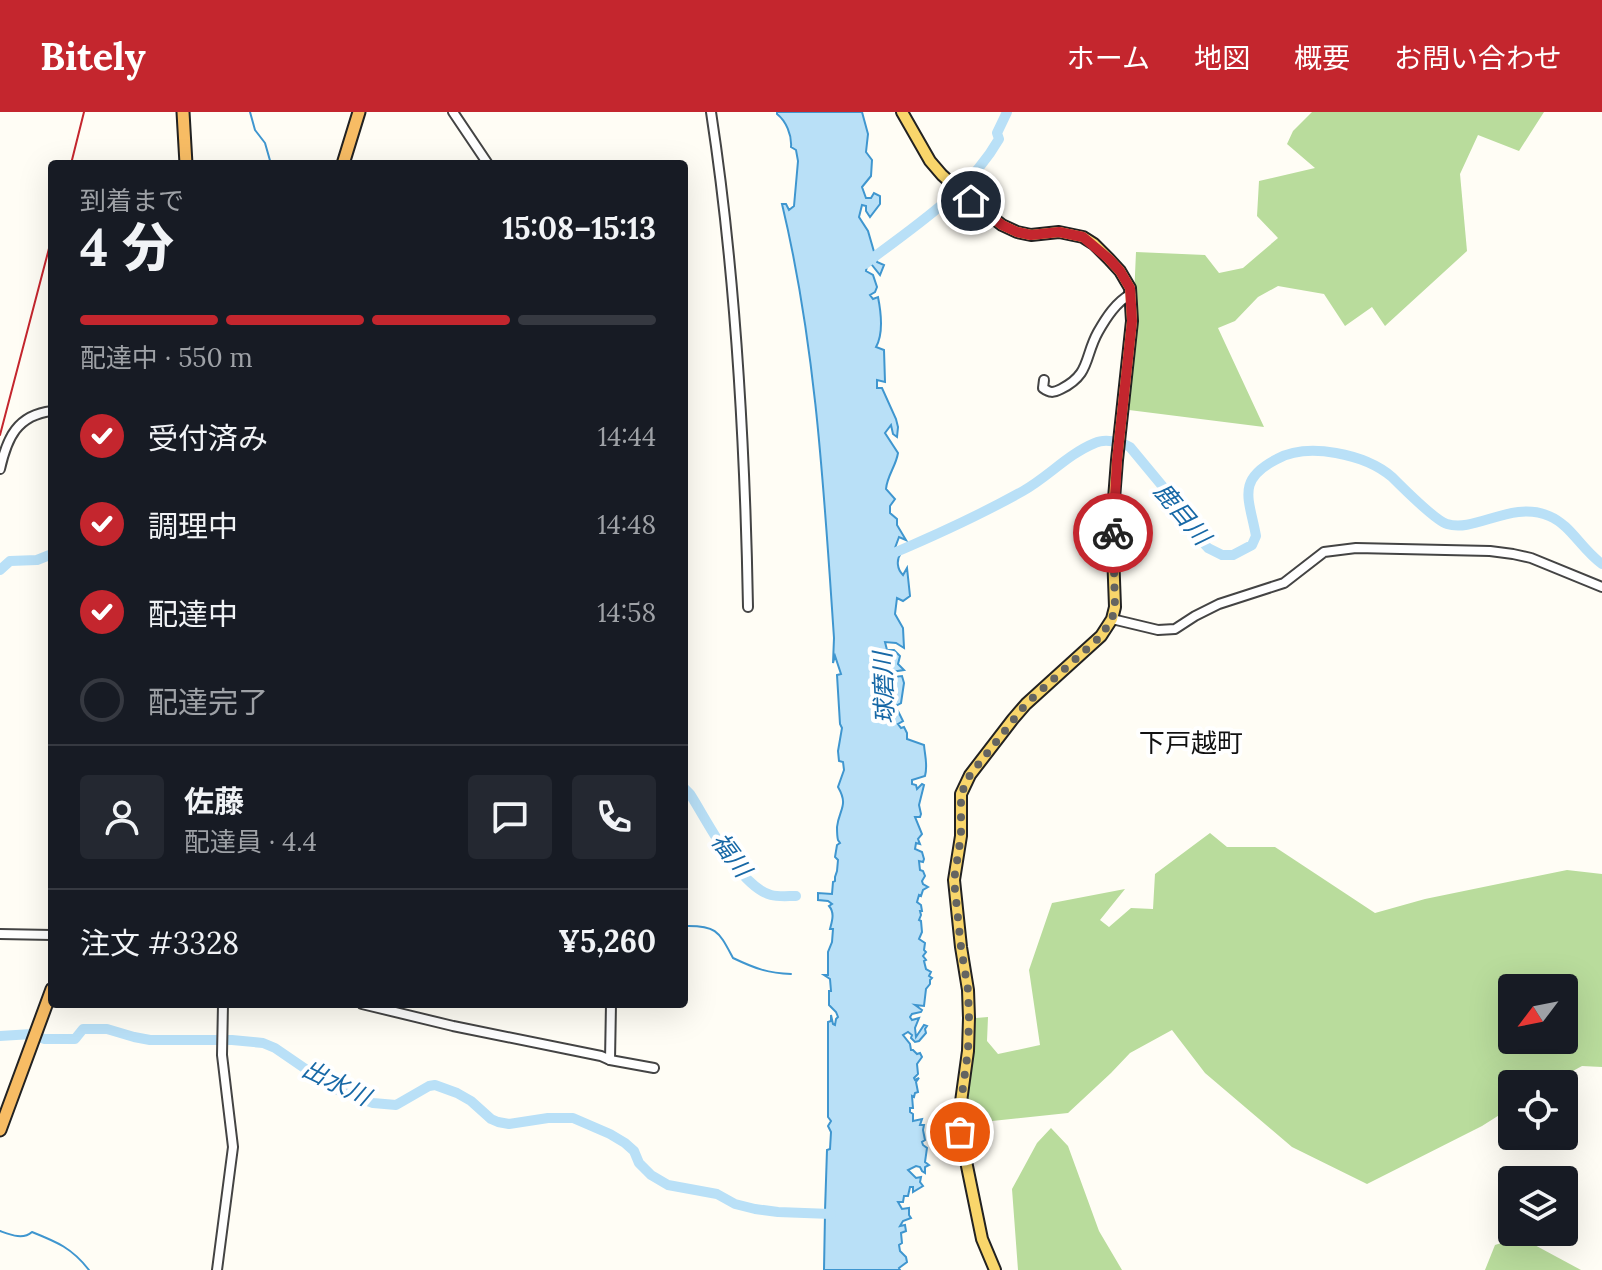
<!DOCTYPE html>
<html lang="ja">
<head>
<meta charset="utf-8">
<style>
  :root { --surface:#171b24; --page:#242831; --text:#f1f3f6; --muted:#9ea1a6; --line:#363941; --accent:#c4262e }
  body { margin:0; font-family:Lora,"Noto Sans JP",serif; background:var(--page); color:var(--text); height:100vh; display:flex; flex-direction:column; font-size:30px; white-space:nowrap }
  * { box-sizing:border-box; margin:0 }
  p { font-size:26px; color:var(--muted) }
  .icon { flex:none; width:44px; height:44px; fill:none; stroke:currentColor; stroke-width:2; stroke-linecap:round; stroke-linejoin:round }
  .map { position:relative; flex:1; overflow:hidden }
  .panel { position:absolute; left:48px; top:48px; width:640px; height:848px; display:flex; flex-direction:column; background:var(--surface); border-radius:8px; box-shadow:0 8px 32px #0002 }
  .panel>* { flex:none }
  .needle { width:52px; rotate:238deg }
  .tools { position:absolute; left:1498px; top:862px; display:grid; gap:16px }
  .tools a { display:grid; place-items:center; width:80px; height:80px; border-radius:8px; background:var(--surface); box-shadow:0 8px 32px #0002; font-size:40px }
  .pin { position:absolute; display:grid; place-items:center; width:68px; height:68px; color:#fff; margin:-34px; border:4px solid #fff; border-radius:50%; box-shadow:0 2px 8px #0007 }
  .courier { position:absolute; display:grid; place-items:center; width:80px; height:80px; margin:-40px; border:6px solid #c4262e; border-radius:50%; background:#fff; color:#222; box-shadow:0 2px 10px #0007 }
  .summary em { font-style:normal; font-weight:800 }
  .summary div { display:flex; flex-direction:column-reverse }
  .summary { display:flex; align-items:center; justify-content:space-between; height:136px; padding:0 32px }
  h1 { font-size:52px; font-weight:800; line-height:60px }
  .bar { display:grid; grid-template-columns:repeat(4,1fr); gap:12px 8px; align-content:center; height:96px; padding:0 32px }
  .bar i { height:10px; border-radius:6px; background:var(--line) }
  .bar .current { background:var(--accent) }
  .bar p { grid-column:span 4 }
  .line { display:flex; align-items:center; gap:20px; padding:0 32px; border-top:2px solid var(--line) }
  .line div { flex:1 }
  .round { display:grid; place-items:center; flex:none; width:84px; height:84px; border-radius:8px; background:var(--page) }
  ol { padding:0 32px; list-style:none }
  li { display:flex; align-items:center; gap:24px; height:88px }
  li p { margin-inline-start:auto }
  li .icon { padding:8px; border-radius:50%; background:var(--accent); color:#fff; stroke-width:4 }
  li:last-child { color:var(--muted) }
  li i { width:44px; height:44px; border:4px solid var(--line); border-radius:50% }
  header { display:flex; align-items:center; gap:48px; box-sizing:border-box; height:112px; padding:0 40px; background:var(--accent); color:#fff }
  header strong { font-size:38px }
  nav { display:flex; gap:44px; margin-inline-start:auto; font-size:28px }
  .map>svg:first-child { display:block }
  .forest { fill:#b9dc9c; fill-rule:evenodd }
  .water { fill:#b9e0f7; stroke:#3f96cf; stroke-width:2 }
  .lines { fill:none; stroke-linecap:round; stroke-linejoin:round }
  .stream { stroke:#3f96cf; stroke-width:2 }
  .river { stroke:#b9e0f7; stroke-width:10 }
  .tertiary-casing { stroke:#444; stroke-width:12 }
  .primary-casing { stroke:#222; stroke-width:14 }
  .trunk-casing { stroke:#222; stroke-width:15 }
  .tertiary { stroke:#fff; stroke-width:8 }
  .primary { stroke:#f9d66b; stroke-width:10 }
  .trunk { stroke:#f7bc64; stroke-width:11 }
  .rail { stroke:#c4262e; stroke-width:2 }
  .done { stroke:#646461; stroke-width:8; stroke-dasharray:0 14.4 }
  .route { stroke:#c4262e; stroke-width:10 }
  .labels { text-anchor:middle; stroke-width:8; stroke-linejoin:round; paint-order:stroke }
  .water-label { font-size:24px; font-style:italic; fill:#1768a6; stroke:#fff }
  .quarter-label { font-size:26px; fill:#111; stroke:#fff }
</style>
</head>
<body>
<header>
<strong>Bitely</strong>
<nav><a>ホーム</a><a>地図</a><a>概要</a><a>お問い合わせ</a></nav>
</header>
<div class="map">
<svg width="1602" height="1158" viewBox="0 0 1602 1158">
  <rect width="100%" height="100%" fill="#fffdf5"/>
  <g class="forest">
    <polygon points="1312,0 1544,0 1519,39 1478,23 1460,62 1467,139 1385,214 1372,195 1345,214 1324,182 1278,174 1258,185 1235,209 1218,216 1264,315 1129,298 1136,140 1205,143 1219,161 1243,156 1278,126 1257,104 1259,69 1315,56 1287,32 1293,19"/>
    <path d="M1210,721L1227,735H1275L1375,801L1425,787L1567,758L1602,762V955L1582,954L1549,972H1512V995L1482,1014L1367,1072L1292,1035L1205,961L1172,918L1130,941L1111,961L1068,1001L964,1012L976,906L988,905L987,929L998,942L1040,933L1029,858L1052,791L1125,777L1100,808L1109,815L1131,796L1153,797L1155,762ZM1512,876H1564V928H1512Z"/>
    <polygon points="1051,1016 1068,1034 1099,1119 1122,1158 1018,1158 1012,1077 1037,1031"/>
    <polygon points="1520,1125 1581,1158 1485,1158 1495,1133"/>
  </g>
  <path class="water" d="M777,0H862L868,22L866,40L872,48L871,64L862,75L866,86H871L874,81L880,84V92L870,105L866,99V94L862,93L859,105L868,119L877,150L884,153L880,163L868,148L866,159L873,163L877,175L875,180L870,183L873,187L878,185C881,200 884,221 876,235L884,238L885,270L877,268V276H882L896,307L898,315L897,325L893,322L891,313L885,321L898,341C896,354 887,364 886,377L895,387L890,394V401L897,407V413L906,428L899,425L895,436L901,441C896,448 897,457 903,463L907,456L910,484L903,489L897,486L895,502L903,516L904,536L896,531L885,530L887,538H894L900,544L898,552L904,558L891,560L894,565L902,564L904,571L901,591L892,596L895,600L898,599L903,609L898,612L901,616L904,615L907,621V627L924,633C925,645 928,653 925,664L912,668V672L916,673L917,677L922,672L924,673L919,693L921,702L920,705H915L922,722L918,727L920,732L916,731L915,737L922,740L924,747L923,750L919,749L920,758L923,759L925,764L922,769L923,772L928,775L923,778L921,784L919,783L917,790L921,793L922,799H920L921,803L919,808L921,809L922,820L919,827L925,831L924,838L926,840L923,844L926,848L924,849L926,857L931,860L929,864L932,866L930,868V872L926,877L924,894L915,893L922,898L921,900L912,902L910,905L912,908L919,906L915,916L916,925L924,913L927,914L925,917L926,921L919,929L915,930L911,926L912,923L908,920L903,923L910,932L911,938H913L917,942L920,941L922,945L917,952L918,962L914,966L915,968L919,966L916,970L918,980L915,981L914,985L912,984L913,996H910V1000L913,1002V1009L922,1007L920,1013H924L923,1018L925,1028L922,1030L923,1033L927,1036L925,1050L929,1053L925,1055V1061L922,1059L920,1055L916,1054L908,1058L916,1066L921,1065L920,1070L923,1074L913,1080V1075H910L908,1084H904L903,1090H898L902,1097L909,1096V1103L911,1106L903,1109L900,1114L905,1113L906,1119L901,1121L902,1131L899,1133L900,1139L906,1145L907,1150L899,1156L900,1158H824L825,1102H820V1099H825L827,1038L830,1037L831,1020L828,1014L831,1009L828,1005V910L831,909V903L833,912L835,913L836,907L838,905L836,900L829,893V879H831L830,867L824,863H828V840L832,830L833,817H830C832,809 835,801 829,794L832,792L828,789L818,788V781L832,782L833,770L835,769V765L837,759L838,748L835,745L837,733L840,731L838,728C837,724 837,719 837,715C839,697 849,694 838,675L844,658L843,650L839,649L838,639L842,616L840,612L837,563L841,562L835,544L833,551L834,526C824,380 816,234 782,92H786L789,98L794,94L798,49L796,38L791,35C792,23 786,9 777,2Z"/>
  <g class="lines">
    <g class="stream">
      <polyline points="250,0 255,18 265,31 271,52"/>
      <path d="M684,814C717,813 719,820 733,846C754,856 767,861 791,862"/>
      <path d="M0,1119C11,1123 23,1128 32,1120C57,1130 72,1136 89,1158"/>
    </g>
    <g class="river">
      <path d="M865,152C914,114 968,81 999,27L997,21L1007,0"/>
      <path d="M889,443C934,424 980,403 1023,379C1048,365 1068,342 1095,331C1105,326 1121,330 1130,335L1164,376L1181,406L1208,436L1222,443H1233L1252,433L1256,424C1249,386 1236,368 1277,347C1308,330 1365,342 1392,365C1402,375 1436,409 1447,412C1475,421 1512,388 1549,404C1571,413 1581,437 1602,452"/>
      <polyline points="0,458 10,449 37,448 52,442"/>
      <path d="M684,676L690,682C708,710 739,774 771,783C778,785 788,784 796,784"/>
      <polyline points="0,924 32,922 44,927 75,927 83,917 107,917 134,925 150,928 232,928 263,931 275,936 329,973 342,980 373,991 396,993 429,974 435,973 457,981 471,989 491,1007 498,1010 509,1012 548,1006 573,1006 610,1022 625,1031 634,1039 639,1051 651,1063 668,1073 717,1082 735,1092 755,1097 778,1100 831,1102"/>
    </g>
    <defs>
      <g id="tertiary">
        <polyline points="453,0 488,52"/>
        <path d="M711,0C736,163 745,330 748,495"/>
        <path d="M1044,268L1043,276C1050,281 1053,281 1061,277C1091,262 1084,245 1098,220C1106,206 1116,190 1131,182"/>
        <path d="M0,357C7,326 17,303 52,299"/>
        <polyline points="1112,507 1158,518 1175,517 1195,504 1219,492 1284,471 1324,440 1356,436 1490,439 1513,442 1531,446 1602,475"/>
        <polyline points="0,822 52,823"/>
        <polyline points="362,892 453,914 601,944 610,948 654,956"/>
        <polyline points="610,948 611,892"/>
        <polyline points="217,1158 233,1035 222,943 223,892"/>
      </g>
      <polyline id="primary" points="902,0 930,49 942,63 971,89 1002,113 1017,120 1031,123 1059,120 1083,125 1094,132 1109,147 1120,159 1130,176 1132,209 1117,348 1112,413 1115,495 1112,507 1101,524 1026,592 1013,607 970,663 961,682 961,724 954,768 961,835 968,878 969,906 968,939 960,997 960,1020 982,1127 995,1158"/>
      <g id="trunk">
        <polyline points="183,0 186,52"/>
        <polyline points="343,52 359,0"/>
        <polyline points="0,1018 52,877"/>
      </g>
    </defs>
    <use href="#tertiary" class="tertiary-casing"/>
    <use href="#primary" class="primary-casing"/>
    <use href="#trunk" class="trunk-casing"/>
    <use href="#tertiary" class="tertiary"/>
    <use href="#primary" class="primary"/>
    <use href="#trunk" class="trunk"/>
    <g class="rail">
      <polyline points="71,52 84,0"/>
      <polyline points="0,323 52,125"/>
    </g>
  </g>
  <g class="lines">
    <polyline class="done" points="960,1020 960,997 968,939 969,906 968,878 961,835 954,768 961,724 961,682 970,663 1026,592 1101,524 1112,507 1115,495 1113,421"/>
    <polyline class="route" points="971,89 1002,113 1017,120 1031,123 1059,120 1083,125 1109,147 1120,159 1130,176 1132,209 1117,348 1113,421"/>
  </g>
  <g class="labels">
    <g class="water-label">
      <text transform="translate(1182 402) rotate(50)" y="8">鹿目川</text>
      <text transform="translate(884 576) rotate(-92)" y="8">球磨川</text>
      <text transform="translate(731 743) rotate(53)" y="8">福川</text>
      <text transform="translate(336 971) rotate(26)" y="8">出水川</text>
    </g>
    <g class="quarter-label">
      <text x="1191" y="640">下戸越町</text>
    </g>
  </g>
</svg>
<div class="tools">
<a><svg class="needle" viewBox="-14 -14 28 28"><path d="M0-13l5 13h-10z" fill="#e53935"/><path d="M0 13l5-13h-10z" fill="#9ea1a6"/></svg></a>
<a><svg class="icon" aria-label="locate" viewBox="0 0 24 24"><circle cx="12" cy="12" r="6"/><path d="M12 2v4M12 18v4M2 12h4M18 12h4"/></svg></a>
<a><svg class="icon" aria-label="layers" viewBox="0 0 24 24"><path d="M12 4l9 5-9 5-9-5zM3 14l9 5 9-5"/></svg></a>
</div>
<div class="pin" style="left:960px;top:1020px;background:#ea580c"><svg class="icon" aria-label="bag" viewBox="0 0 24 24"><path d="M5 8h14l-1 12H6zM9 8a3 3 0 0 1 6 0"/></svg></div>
<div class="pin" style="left:971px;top:89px;background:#1f2937"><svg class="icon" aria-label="home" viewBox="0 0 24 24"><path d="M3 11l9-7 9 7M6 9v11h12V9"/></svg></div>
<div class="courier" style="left:1113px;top:421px"><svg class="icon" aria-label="bike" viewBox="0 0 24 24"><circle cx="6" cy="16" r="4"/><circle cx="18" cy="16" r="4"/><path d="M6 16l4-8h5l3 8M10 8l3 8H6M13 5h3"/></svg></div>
<section class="panel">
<div class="summary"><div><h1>4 分</h1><p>到着まで</p></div><em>15:08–15:13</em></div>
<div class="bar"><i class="current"></i><i class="current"></i><i class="current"></i><i></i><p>配達中 · 550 m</p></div>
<ol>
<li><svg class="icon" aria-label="check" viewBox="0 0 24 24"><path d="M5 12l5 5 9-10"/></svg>受付済み<p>14:44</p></li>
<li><svg class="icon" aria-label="check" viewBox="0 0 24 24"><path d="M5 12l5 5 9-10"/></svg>調理中<p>14:48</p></li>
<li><svg class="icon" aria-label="check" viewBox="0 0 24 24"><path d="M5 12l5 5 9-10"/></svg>配達中<p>14:58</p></li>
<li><i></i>配達完了</li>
</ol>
<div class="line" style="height:144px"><a class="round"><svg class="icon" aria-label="person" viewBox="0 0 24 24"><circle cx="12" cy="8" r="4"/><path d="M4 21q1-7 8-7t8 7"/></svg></a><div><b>佐藤</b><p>配達員 · 4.4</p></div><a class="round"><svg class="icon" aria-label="chat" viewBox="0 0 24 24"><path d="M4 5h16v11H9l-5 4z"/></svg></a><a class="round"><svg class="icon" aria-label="phone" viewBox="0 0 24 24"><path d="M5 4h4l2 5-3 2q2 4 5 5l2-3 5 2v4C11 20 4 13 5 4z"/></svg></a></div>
<div class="line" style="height:104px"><div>注文 #3328</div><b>¥5,260</b></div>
</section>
</div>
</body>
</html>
